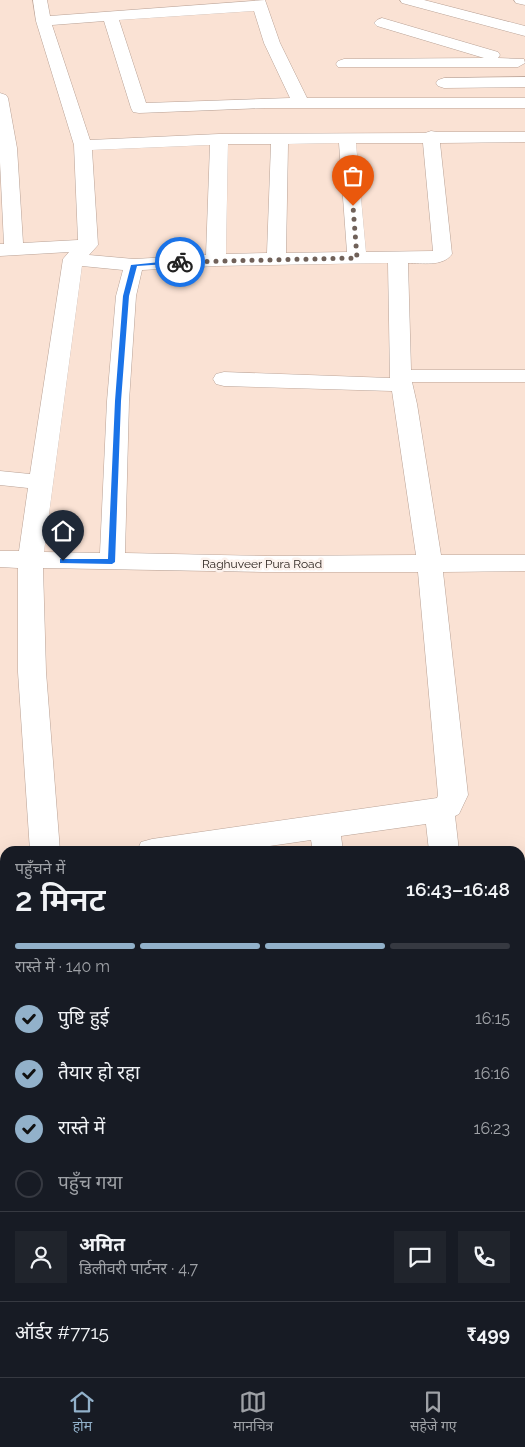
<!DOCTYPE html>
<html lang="hi">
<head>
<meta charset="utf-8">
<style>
  :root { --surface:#171b24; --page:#20242c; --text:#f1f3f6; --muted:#9ea1a6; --line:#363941; --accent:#92b1ca }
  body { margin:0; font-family:Raleway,"Noto Sans Devanagari",sans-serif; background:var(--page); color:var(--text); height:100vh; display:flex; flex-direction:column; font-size:19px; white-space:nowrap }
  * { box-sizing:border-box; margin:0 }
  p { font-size:16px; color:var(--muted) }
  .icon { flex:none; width:28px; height:28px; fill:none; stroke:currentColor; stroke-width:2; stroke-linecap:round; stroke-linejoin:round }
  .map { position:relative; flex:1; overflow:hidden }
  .panel { position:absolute; left:0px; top:846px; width:525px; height:531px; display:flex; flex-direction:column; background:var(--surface); border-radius:15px 15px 0 0; box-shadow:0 5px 20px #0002 }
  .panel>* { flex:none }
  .pin { position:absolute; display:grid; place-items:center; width:42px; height:42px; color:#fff; margin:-51px -21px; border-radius:50% 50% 50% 0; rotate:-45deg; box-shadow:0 0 5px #0007 }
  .pin .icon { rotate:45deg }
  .courier { position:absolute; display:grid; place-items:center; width:50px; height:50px; margin:-25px; border:4px solid #1a73e8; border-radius:50%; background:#fff; color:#222; box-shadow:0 1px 6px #0007 }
  .summary em { font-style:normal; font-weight:600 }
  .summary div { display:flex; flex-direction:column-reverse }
  .summary { display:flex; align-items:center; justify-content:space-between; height:85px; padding:0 15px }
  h1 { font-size:32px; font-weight:600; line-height:38px }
  .bar { display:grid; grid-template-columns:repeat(4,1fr); gap:8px 5px; align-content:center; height:60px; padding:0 15px }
  .bar i { height:6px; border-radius:4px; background:var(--line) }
  .bar .selected { background:var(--accent) }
  .bar p { grid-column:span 4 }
  .line { display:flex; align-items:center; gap:12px; padding:0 15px; border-top:1px solid var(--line) }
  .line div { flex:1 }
  .round { display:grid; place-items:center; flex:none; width:52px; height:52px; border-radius:0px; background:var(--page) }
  ol { padding:0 15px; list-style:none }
  li { display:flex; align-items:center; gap:15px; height:55px }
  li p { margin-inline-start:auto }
  li .icon { padding:5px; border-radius:50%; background:var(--accent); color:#111; stroke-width:4 }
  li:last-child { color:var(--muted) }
  li i { width:28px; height:28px; border:2px solid var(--line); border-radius:50% }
  .tabs { display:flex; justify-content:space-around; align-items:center; height:70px; border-top:1px solid var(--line); background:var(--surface); font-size:14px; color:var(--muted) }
  .tabs a { display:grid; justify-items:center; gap:2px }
  .tabs .selected { color:var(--accent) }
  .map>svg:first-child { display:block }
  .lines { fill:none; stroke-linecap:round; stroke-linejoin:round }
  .minor-casing { stroke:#b9a296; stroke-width:1 }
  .minor { fill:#fff; fill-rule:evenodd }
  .wall { fill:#ab9490 }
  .building { fill:#c7aca7; stroke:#8b7875 }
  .route { fill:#1a73e8 }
  .done { stroke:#706159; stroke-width:5; stroke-dasharray:0 9 }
  .labels { text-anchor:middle; stroke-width:5; stroke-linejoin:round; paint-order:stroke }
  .street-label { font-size:12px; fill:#251c17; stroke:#fcf2ed }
</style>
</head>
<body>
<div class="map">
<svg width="525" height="1377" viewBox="0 0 525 1377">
  <rect width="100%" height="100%" fill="#fae2d4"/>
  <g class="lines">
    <defs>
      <g id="minor">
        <path d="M33,0H47L50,16L265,0L280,43L307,98H525V108H265L139,113L133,112L131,108L104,21L52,25L90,140L219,134L425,133L431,131L437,132H525V142L440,143L452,254C443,267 422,263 408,263L411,370H525V382H412L417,404L441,555H525V571L443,572L468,795L459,814L455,816L459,851H429L426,824L341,836L343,851H313L311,840L235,851H137L141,842L152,839L437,798L438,795L418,572H263L43,568L46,672L60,851H30L18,672V568L0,567V551H19L28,488L0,485V471L30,474L63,259L69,252L0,256V244H4L0,162V93L6,95L8,98L17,148L23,243L78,240L74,145L36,21ZM254,11L264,43L290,98L146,103L119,20ZM339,143L347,252L286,253L288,144ZM356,143H423L433,251L366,252ZM228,144H271L267,253L226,254ZM210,145L206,255L134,259L89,255L98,245L92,150ZM388,263L390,378L224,372L216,374L213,379L216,384L224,386L392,391L416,555L263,556L125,553L129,401L136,296L142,270L216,266ZM82,266L123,270L116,296L107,401L100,553L44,552Z"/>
        <polygon points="400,0 424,0 525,26 525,36 402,3"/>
        <polygon points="514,0 525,0 525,5 516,3"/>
        <polygon points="382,18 498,52 500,55 498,58 524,59 525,63 518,67 338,67 336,64 338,61 344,59 484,58 377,26 374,23 377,20"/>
        <polygon points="525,77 525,87 444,88 438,86 436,83 438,80 444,78"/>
        <polygon points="520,1353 525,1355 525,1377 499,1377 498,1372 520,1372"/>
        <polygon points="105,1372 145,1372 146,1377 106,1377"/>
        <polygon points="305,1372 345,1372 346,1377 306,1377"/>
      </g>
    </defs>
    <use href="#minor" class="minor-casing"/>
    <use href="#minor" class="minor"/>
  </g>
  <rect class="wall" x="520" y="1195" width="5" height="146"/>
  <polygon class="building" points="520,1195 525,1195 525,1325 520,1324"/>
  <polygon class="route" points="180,260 182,263 137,266 129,296 121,401 115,562 112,564 60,563 60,559 108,559 115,401 123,296 131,265"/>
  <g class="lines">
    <polyline class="done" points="180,262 357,258 353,206"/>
  </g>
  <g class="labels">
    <g class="street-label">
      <text x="262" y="568">Raghuveer Pura Road</text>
    </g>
  </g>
</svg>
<div class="pin" style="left:353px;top:206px;background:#ea580c"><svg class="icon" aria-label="bag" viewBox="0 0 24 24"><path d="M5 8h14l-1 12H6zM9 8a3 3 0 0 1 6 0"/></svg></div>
<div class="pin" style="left:63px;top:561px;background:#1f2937"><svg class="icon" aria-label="home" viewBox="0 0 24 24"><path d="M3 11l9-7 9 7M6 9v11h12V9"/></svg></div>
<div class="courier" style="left:180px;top:262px"><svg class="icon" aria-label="bike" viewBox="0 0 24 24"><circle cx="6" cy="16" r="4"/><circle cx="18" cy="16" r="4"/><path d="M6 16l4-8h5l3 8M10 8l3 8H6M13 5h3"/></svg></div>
<section class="panel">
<div class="summary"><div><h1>2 मिनट</h1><p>पहुँचने में</p></div><em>16:43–16:48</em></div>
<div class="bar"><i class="selected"></i><i class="selected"></i><i class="selected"></i><i></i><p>रास्ते में · 140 m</p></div>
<ol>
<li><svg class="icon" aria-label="check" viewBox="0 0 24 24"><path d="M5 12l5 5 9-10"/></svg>पुष्टि हुई<p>16:15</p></li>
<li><svg class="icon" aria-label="check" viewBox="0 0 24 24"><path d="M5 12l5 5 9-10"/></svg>तैयार हो रहा<p>16:16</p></li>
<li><svg class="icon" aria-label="check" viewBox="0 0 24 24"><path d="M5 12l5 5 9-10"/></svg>रास्ते में<p>16:23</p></li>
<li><i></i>पहुँच गया</li>
</ol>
<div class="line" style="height:90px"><a class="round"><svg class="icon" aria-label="person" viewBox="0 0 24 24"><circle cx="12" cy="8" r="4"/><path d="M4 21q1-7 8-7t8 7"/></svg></a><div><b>अमित</b><p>डिलीवरी पार्टनर · 4.7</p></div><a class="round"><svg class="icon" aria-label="chat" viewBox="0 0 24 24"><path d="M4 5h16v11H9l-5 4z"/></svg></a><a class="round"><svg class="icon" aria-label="phone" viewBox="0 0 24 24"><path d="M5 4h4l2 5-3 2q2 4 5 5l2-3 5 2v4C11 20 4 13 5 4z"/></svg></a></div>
<div class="line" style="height:65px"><div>ऑर्डर #7715</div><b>₹499</b></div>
</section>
</div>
<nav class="tabs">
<a class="selected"><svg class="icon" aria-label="home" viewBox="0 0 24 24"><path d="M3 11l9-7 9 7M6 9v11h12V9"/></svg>होम</a>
<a><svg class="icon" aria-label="map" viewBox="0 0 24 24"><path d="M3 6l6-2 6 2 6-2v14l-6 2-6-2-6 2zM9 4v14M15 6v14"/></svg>मानचित्र</a>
<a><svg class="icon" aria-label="saved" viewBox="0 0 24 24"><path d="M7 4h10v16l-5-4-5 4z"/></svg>सहेजे गए</a>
</nav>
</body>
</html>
